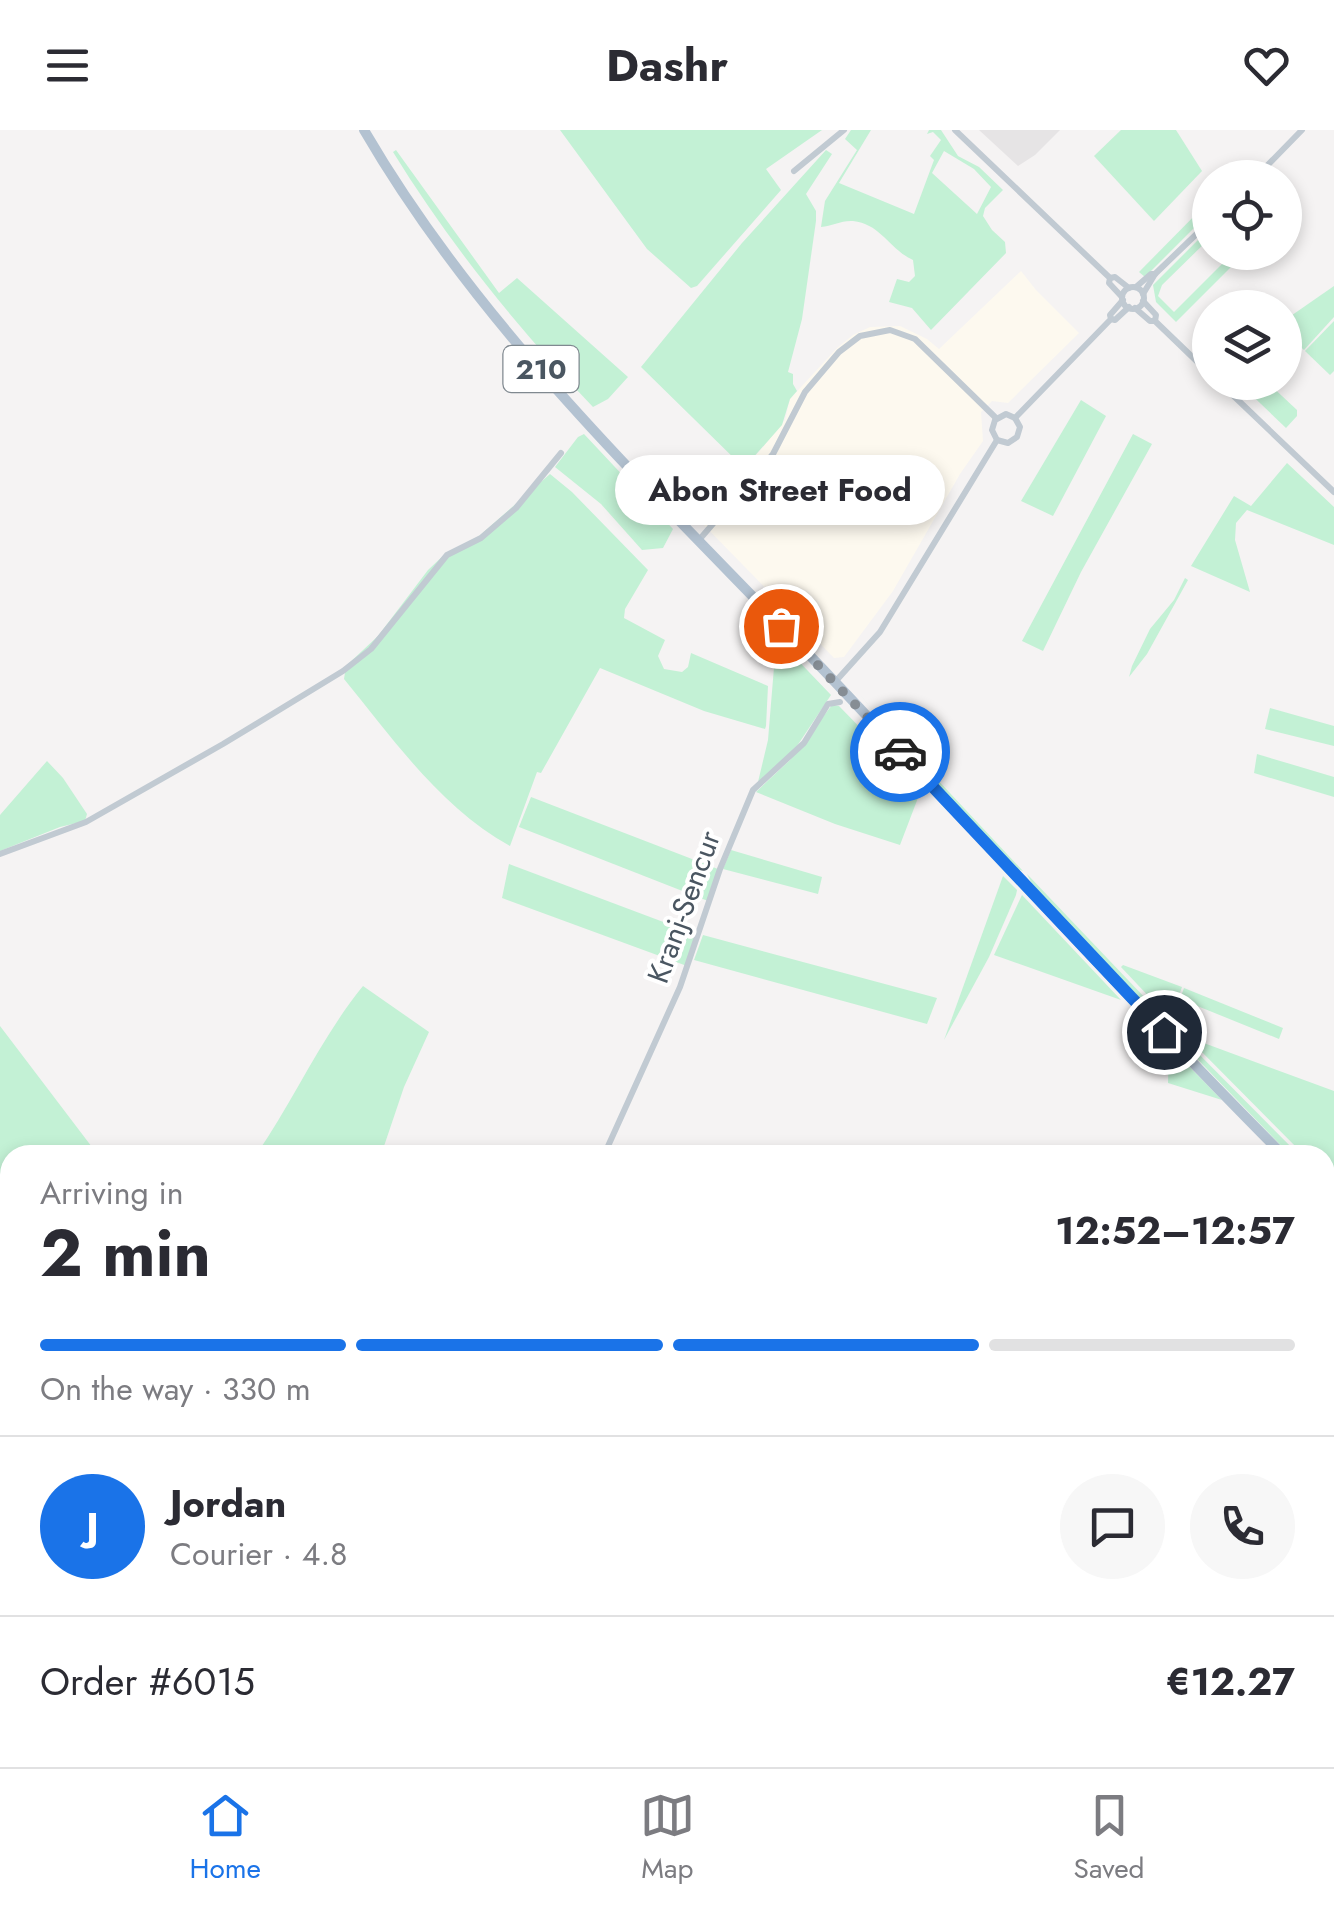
<!DOCTYPE html>
<html lang="en">
<head>
<meta charset="utf-8">
<style>
  :root { --surface:#fff; --page:#f7f7f7; --text:#2b2b33; --muted:#7c7c81; --line:#e1e1e2; --accent:#1a73e8 }
  body { margin:0; font-family:Jost,sans-serif; background:var(--page); color:var(--text); height:100vh; display:flex; flex-direction:column; font-size:38px; white-space:nowrap }
  * { box-sizing:border-box; margin:0 }
  p { font-size:32px; color:var(--muted) }
  .icon { flex:none; width:55px; height:55px; fill:none; stroke:currentColor; stroke-width:2; stroke-linecap:round; stroke-linejoin:round }
  .map { position:relative; flex:1; overflow:hidden }
  .side { position:absolute; left:0px; top:1015px; width:1335px; height:622px; display:flex; flex-direction:column; background:var(--surface); border-radius:30px 30px 0 0; box-shadow:0 5px 15px #0003 }
  .side>* { flex:none }
  .fabs { position:absolute; left:1192px; top:30px; display:grid; gap:20px }
  .fabs a { display:grid; place-items:center; width:110px; height:110px; border-radius:50%; background:var(--surface); box-shadow:0 5px 15px #0003; font-size:50px }
  .pin { position:absolute; display:grid; place-items:center; width:85px; height:85px; color:#fff; margin:-42px; border:5px solid #fff; border-radius:50%; box-shadow:0 2px 10px #0007 }
  .courier { position:absolute; display:grid; place-items:center; width:100px; height:100px; margin:-50px; border:8px solid #1a73e8; border-radius:50%; background:#fff; color:#222; box-shadow:0 2px 12px #0007 }
  .bubble { position:absolute; height:70px; border-radius:35px; background:var(--surface); box-shadow:0 5px 15px #0003; font-size:32px; font-weight:700; line-height:70px; text-align:center }
  .summary em { font-style:normal; font-weight:700 }
  .summary div { display:flex; flex-direction:column-reverse }
  .summary { display:flex; align-items:center; justify-content:space-between; height:170px; padding:0 40px }
  h1 { font-size:65px; font-weight:700; line-height:75px }
  .bar { display:grid; grid-template-columns:repeat(4,1fr); gap:15px 10px; align-content:center; height:120px; padding:0 40px }
  .bar i { height:12px; border-radius:8px; background:var(--line) }
  .bar .on { background:var(--accent) }
  .bar p { grid-column:span 4 }
  .line { display:flex; align-items:center; gap:25px; padding:0 40px; border-top:2px solid var(--line) }
  .line div { flex:1 }
  .round { display:grid; place-items:center; flex:none; width:105px; height:105px; border-radius:52px; background:var(--page) }
  header { display:flex; justify-content:space-between; align-items:center; height:130px; padding:0 40px; background:var(--surface); font-size:45px; font-weight:700 }
  .tabs { display:flex; justify-content:space-around; align-items:center; height:140px; border-top:2px solid var(--line); background:var(--surface); font-size:28px; color:var(--muted) }
  .tabs a { display:grid; justify-items:center; gap:5px }
  .tabs .on { color:var(--accent) }
  .map>svg:first-child { display:block }
  .commercial { fill:#fdf9ef }
  .education { fill:#e6e4e5 }
  .green { fill:#c3f1d5; fill-rule:evenodd }
  .lines { fill:none; stroke-linecap:round; stroke-linejoin:round }
  .street { stroke:#c1cad2; stroke-width:6 }
  .primary { stroke:#b3c2d1; stroke-width:10 }
  .done { stroke:#868d94; stroke-width:10; stroke-dasharray:0 18 }
  .route { stroke:#1a73e8; stroke-width:12 }
  .labels { text-anchor:middle; stroke-width:8; stroke-linejoin:round; paint-order:stroke }
  .shield { fill:#fff; stroke:#808990; stroke-width:2.5 }
  .shield-label { font-size:28px; font-weight:bold; fill:#4a5661 }
  .street-label { font-size:30px; fill:#4a5661; stroke:#fff }
</style>
</head>
<body>
<header><svg class="icon" aria-label="menu" viewBox="0 0 24 24"><path d="M4 6h16M4 12h16M4 18h16"/></svg>Dashr<svg class="icon" aria-label="heart" viewBox="0 0 24 24"><path d="M12 20l-8-8c-3-5 5-10 8-4 3-6 11-1 8 4z"/></svg></header>
<div class="map">
<svg width="1334" height="1637" viewBox="0 0 1334 1637">
  <rect width="100%" height="100%" fill="#f5f3f3"/>
  <polygon class="commercial" points="1021,141 1036,160 1079,203 1008,273 992,271 981,282 983,311 960,344 893,461 844,527 834,528 697,388 703,387 723,366 785,290 790,269 837,218 853,205 870,197 900,196 927,209 939,219"/>
  <polygon class="education" points="979,0 1060,0 1035,25 1018,36"/>
  <g class="green">
    <polygon points="560,0 822,0 766,39 781,60 697,156 691,158 647,119"/>
    <path d="M851,0H871L839,53L914,84L934,30L930,26L941,10L933,2L927,4L929,0H941L958,26L979,37L1003,60L985,78L983,86L992,100L1005,112L1006,123L931,200L912,178L889,172L897,149L909,152L915,146L913,130C889,119 881,94 853,91C842,90 832,96 821,97L825,71L857,20L845,9ZM944,21L974,39L991,57L977,84L932,43Z"/>
    <polygon points="1121,0 1176,0 1202,41 1154,91 1094,26"/>
    <path d="M396,20L499,163L517,148L628,247L608,269L593,277C519,200 449,113 393,22Z"/>
    <polygon points="826,20 832,24 806,64 816,81 816,91 802,189 788,242 793,244 793,254 797,261 790,269 782,295 744,338 641,237 742,113"/>
    <polygon points="1210,70 1210,82 1145,147 1139,142"/>
    <polygon points="1210,98 1210,108 1162,155 1158,166 1174,182 1233,123 1245,123 1176,192 1156,172 1153,155"/>
    <polygon points="1334,156 1334,187 1304,220 1285,202 1285,190"/>
    <polygon points="1334,191 1334,241 1330,245 1305,221"/>
    <polygon points="1239,253 1268,253 1297,280 1297,286 1286,298"/>
    <polygon points="1081,270 1106,286 1053,386 1021,371"/>
    <polygon points="584,304 673,399 663,418 642,420 601,374 555,337 578,307"/>
    <polygon points="1133,304 1152,314 1081,442 1043,521 1022,511"/>
    <polygon points="1287,333 1334,377 1334,415 1247,380 1236,393 1235,410 1250,462 1191,436 1234,366 1251,376"/>
    <path d="M550,344L572,362L648,440L625,479L624,488L665,510L658,526L664,539L682,542L688,537L691,523L768,556L766,596L765,599L704,581L600,538L541,643L537,642L510,716C441,678 393,609 344,549L346,536L378,506L428,440L445,424L479,406Z"/>
    <polygon points="1185,448 1188,450 1147,524 1129,547 1132,536 1150,499 1174,470"/>
    <polygon points="776,513 786,518 831,565 795,619 758,652 768,610"/>
    <polygon points="858,562 875,583 1023,741 1015,738 911,628"/>
    <polygon points="832,575 839,576 921,660 900,715 835,694 756,662 790,630"/>
    <polygon points="1270,578 1334,596 1334,616 1265,599"/>
    <polygon points="1257,624 1334,647 1334,667 1254,643"/>
    <polygon points="47,631 63,648 87,684 85,691 60,697 0,721 0,685"/>
    <polygon points="531,667 718,739 708,771 519,697"/>
    <polygon points="731,720 822,747 818,764 723,739"/>
    <polygon points="509,734 698,805 687,836 502,768"/>
    <polygon points="1027,744 1168,892 1168,894 1162,892 1032,754"/>
    <polygon points="1003,746 1017,760 1016,765 989,827 944,910"/>
    <polygon points="1022,765 1121,870 994,825"/>
    <polygon points="703,805 937,868 927,894 694,830"/>
    <polygon points="1123,835 1182,857 1170,889 1121,837"/>
    <path d="M363,856L429,902L404,957L381,1025H256C294,970 320,909 363,856Z"/>
    <polygon points="1184,858 1283,898 1279,909 1180,869"/>
    <polygon points="0,896 98,1025 10,1025 10,1075 0,1068"/>
    <polygon points="1173,898 1299,1025 1290,1025 1175,906"/>
    <polygon points="1193,909 1334,961 1334,1045 1325,1041 1325,1025 1304,1025 1190,910"/>
    <polygon points="1169,919 1172,919 1222,970 1168,953"/>
    <polygon points="0,1467 10,1470 10,1628 182,1628 180,1637 0,1637"/>
    <polygon points="187,1628 673,1628 669,1637 184,1637"/>
  </g>
  <g class="lines">
    <g class="street">
      <polyline points="955,0 1110,148 1109,153 1122,167"/>
      <polyline points="794,41 844,0"/>
      <polyline points="1255,48 1302,0"/>
      <polyline points="1110,148 1115,147 1129,158"/>
      <polyline points="1136,157 1151,144 1155,144"/>
      <circle cx="1133" cy="168" r="11"/>
      <polyline points="1143,164 1155,144 1210,91"/>
      <polyline points="1143,171 1156,185 1155,191"/>
      <polyline points="1135,178 1150,191 1155,191 1210,244"/>
      <polyline points="1111,189 1115,190 1129,177"/>
      <polyline points="1219,252 1334,362"/>
      <polyline points="1015,288 1111,189 1110,185 1123,170"/>
      <polyline points="997,310 992,300 995,290 1006,284 1015,288"/>
      <polyline points="997,310 1008,313 1017,307 1020,297 1015,288"/>
      <polyline points="699,410 773,324 805,262 839,222 860,206 890,200 915,209 996,288"/>
      <polyline points="835,552 880,502 997,310"/>
      <polyline points="0,724 86,692 223,614 343,541 371,519 447,425 481,408 516,378 561,323"/>
      <polyline points="604,1025 680,857 720,739 753,660 804,613 828,574 840,572"/>
      <polyline points="399,1637 402,1628"/>
    </g>
    <g class="primary">
      <path d="M364,0C486,210 670,377 835,552C984,710 1130,871 1283,1025"/>
      <polyline points="1325,1059 1334,1063"/>
      <polyline points="1325,1074 1334,1086"/>
      <polyline points="1325,1249 1334,1215"/>
      <polyline points="1212,1637 1215,1628"/>
    </g>
  </g>
  <g class="lines">
    <polyline class="done" points="781,496 900,622"/>
    <polyline class="route" points="900,622 1164,902"/>
  </g>
  <g class="labels">
    <rect class="shield" x="503.5" y="216" width="75" height="46" rx="8"/>
    <g class="shield-label">
      <text x="541" y="249">210</text>
    </g>
    <g class="street-label">
      <text transform="translate(684 777) rotate(-70)" y="10">Kranj-Sencur</text>
    </g>
  </g>
</svg>
<div class="fabs">
<a><svg class="icon" aria-label="locate" viewBox="0 0 24 24"><circle cx="12" cy="12" r="6"/><path d="M12 2v4M12 18v4M2 12h4M18 12h4"/></svg></a>
<a><svg class="icon" aria-label="layers" viewBox="0 0 24 24"><path d="M12 4l9 5-9 5-9-5zM3 14l9 5 9-5"/></svg></a>
</div>
<div class="pin" style="left:781px;top:496px;background:#ea580c"><svg class="icon" aria-label="bag" viewBox="0 0 24 24"><path d="M5 8h14l-1 12H6zM9 8a3 3 0 0 1 6 0"/></svg></div>
<div class="pin" style="left:1164px;top:902px;background:#1f2937"><svg class="icon" aria-label="home" viewBox="0 0 24 24"><path d="M3 11l9-7 9 7M6 9v11h12V9"/></svg></div>
<div class="courier" style="left:900px;top:622px"><svg class="icon" aria-label="car" viewBox="0 0 24 24"><path d="M5 17H2v-5l4-1 3-4h7l3 4 3 1v5h-3M9 17h6M6 11h13"/><circle cx="7" cy="17" r="2"/><circle cx="17" cy="17" r="2"/></svg></div>
<div class="bubble" style="left:615px;top:325px;width:330px">Abon Street Food</div>
<section class="side">
<div class="summary"><div><h1>2 min</h1><p>Arriving in</p></div><em>12:52–12:57</em></div>
<div class="bar"><i class="on"></i><i class="on"></i><i class="on"></i><i></i><p>On the way · 330 m</p></div>
<div class="line" style="height:180px"><b class="round" style="background:var(--accent);color:#fff">J</b><div><b>Jordan</b><p>Courier · 4.8</p></div><a class="round"><svg class="icon" aria-label="chat" viewBox="0 0 24 24"><path d="M4 5h16v11H9l-5 4z"/></svg></a><a class="round"><svg class="icon" aria-label="phone" viewBox="0 0 24 24"><path d="M5 4h4l2 5-3 2q2 4 5 5l2-3 5 2v4C11 20 4 13 5 4z"/></svg></a></div>
<div class="line" style="height:130px"><div>Order #6015</div><b>€12.27</b></div>
</section>
</div>
<nav class="tabs">
<a class="on"><svg class="icon" aria-label="home" viewBox="0 0 24 24"><path d="M3 11l9-7 9 7M6 9v11h12V9"/></svg>Home</a>
<a><svg class="icon" aria-label="map" viewBox="0 0 24 24"><path d="M3 6l6-2 6 2 6-2v14l-6 2-6-2-6 2zM9 4v14M15 6v14"/></svg>Map</a>
<a><svg class="icon" aria-label="saved" viewBox="0 0 24 24"><path d="M7 4h10v16l-5-4-5 4z"/></svg>Saved</a>
</nav>
</body>
</html>
